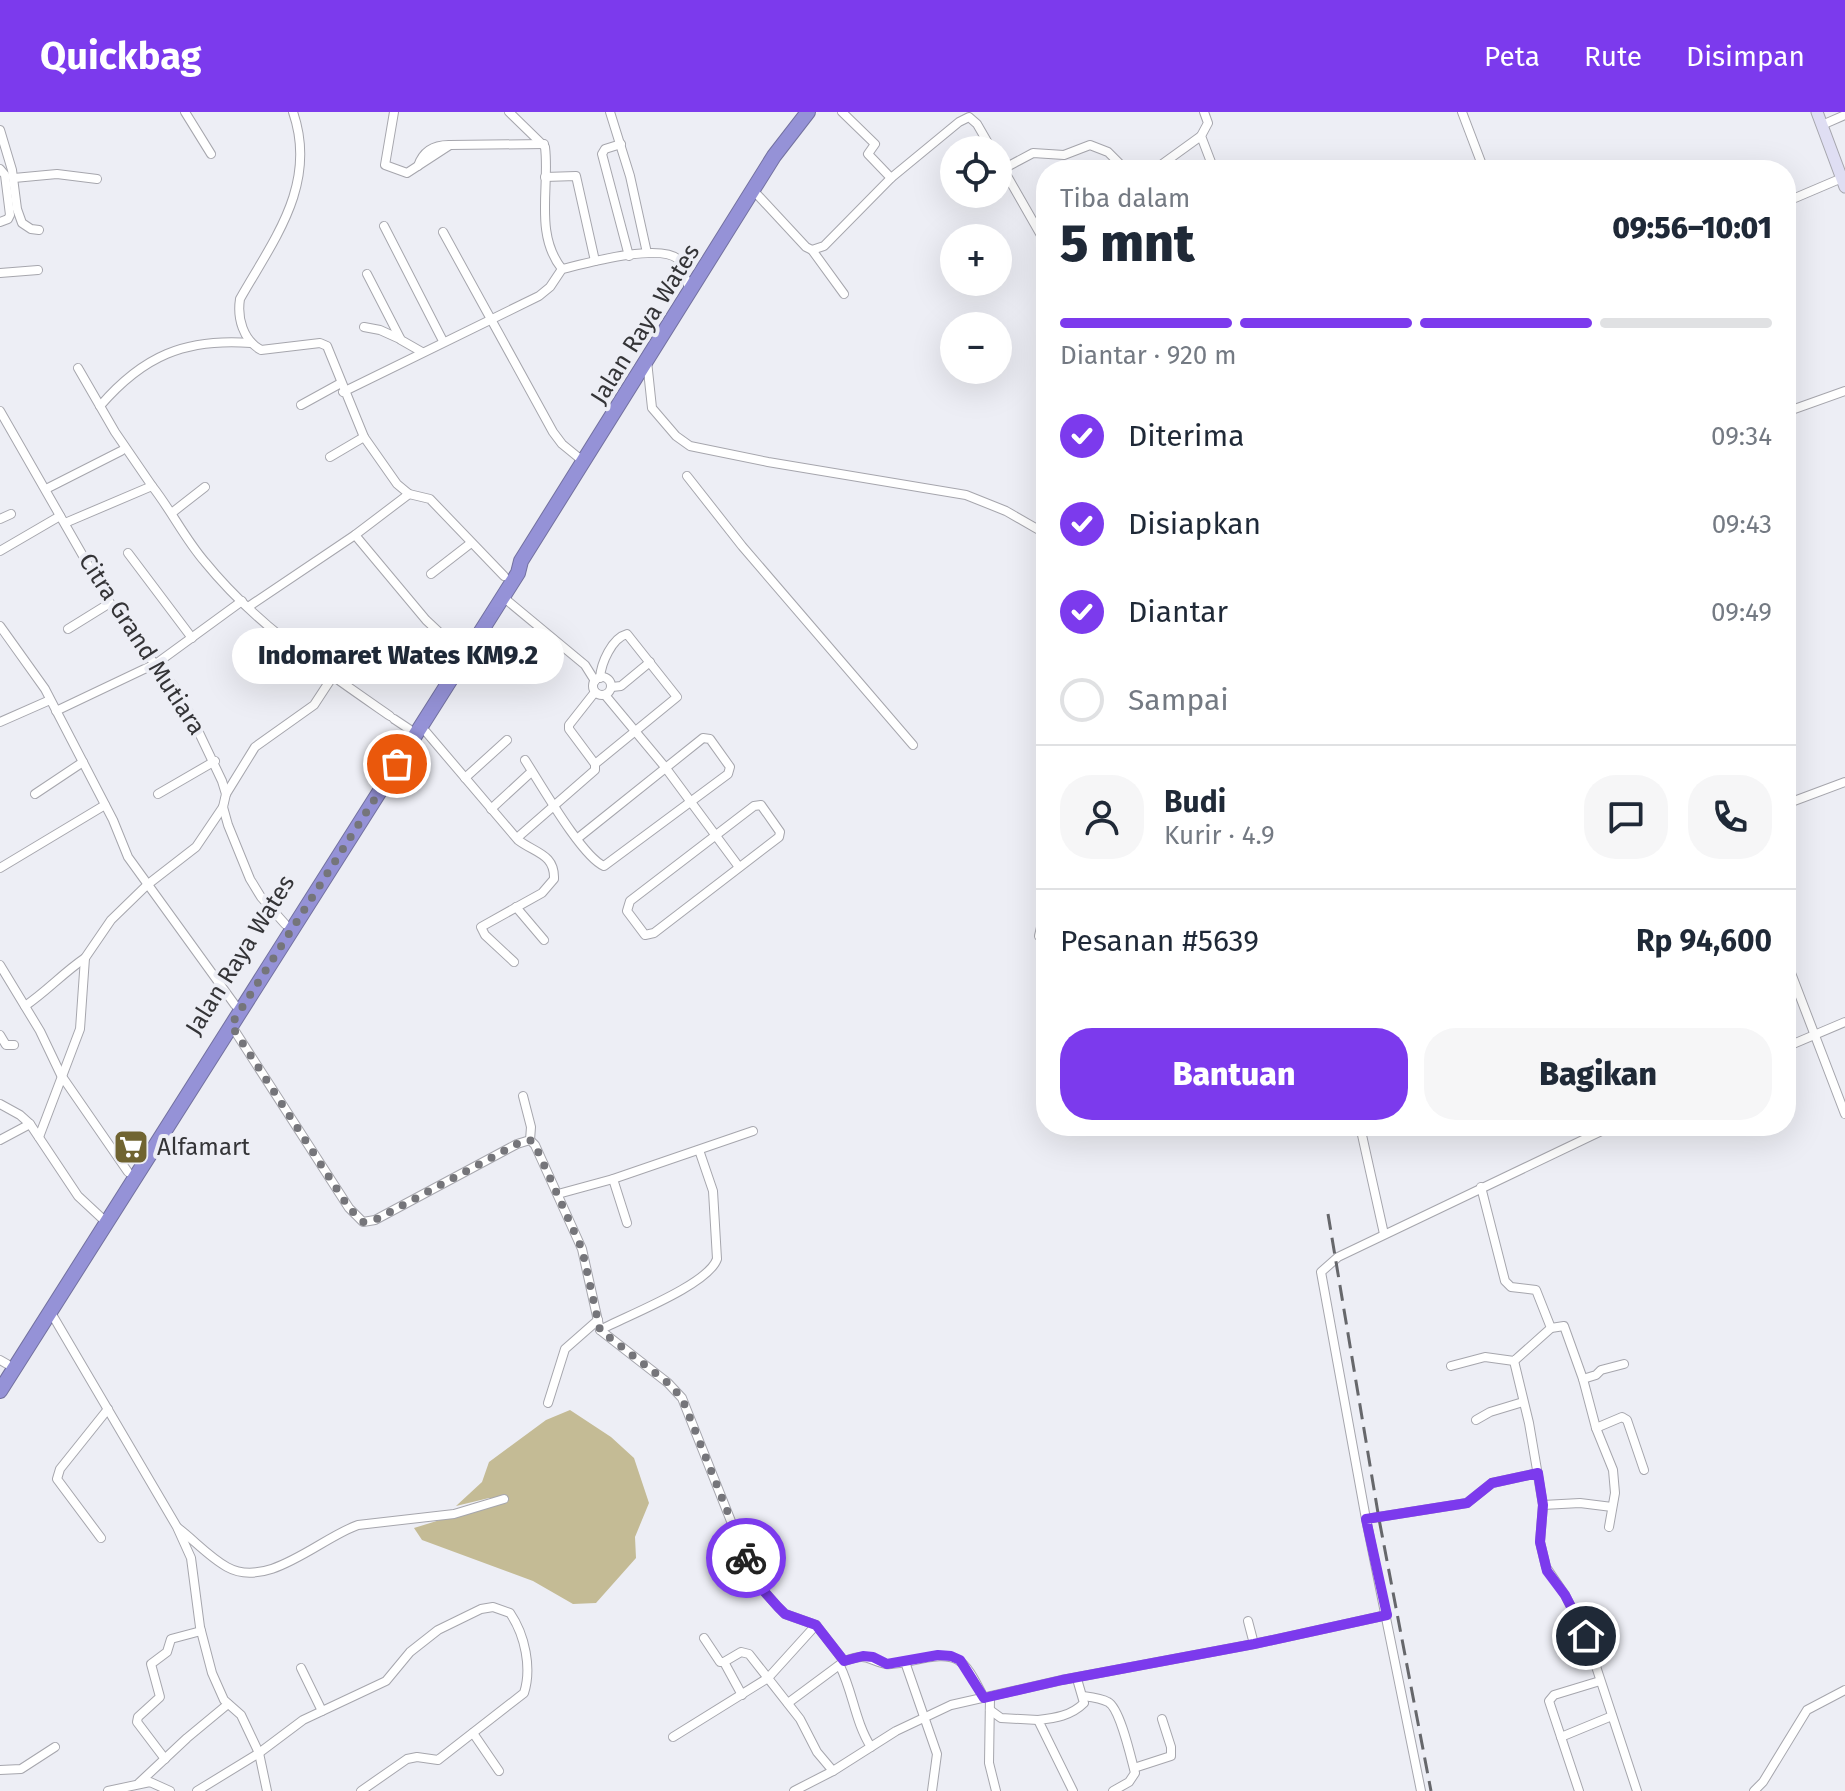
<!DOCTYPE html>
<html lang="id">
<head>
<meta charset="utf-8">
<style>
  :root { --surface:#fff; --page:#f6f6f7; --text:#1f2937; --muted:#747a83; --line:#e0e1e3; --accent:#7c3aed }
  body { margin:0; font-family:"Fira Sans",sans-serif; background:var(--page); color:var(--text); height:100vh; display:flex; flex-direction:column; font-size:30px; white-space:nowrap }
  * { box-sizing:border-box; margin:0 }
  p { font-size:26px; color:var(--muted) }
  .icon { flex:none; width:44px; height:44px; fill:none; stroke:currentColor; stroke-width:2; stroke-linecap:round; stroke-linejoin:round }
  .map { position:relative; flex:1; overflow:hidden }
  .sheet { position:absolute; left:1036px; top:48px; width:760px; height:976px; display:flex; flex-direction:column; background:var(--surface); border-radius:32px; box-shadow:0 8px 32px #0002 }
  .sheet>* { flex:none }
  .tools { position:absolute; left:940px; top:24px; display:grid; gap:16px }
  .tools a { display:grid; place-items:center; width:72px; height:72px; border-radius:50%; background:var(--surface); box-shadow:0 8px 32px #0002; font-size:40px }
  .pin { position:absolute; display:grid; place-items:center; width:68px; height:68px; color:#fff; margin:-34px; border:4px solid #fff; border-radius:50%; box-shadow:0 2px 8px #0007 }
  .courier { position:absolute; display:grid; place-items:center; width:80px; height:80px; margin:-40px; border:6px solid #7c3aed; border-radius:50%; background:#fff; color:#222; box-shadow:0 2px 10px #0007 }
  .bubble { position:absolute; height:56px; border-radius:28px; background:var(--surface); box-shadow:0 8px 32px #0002; font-size:26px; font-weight:800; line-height:56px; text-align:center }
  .overview em { font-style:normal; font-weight:800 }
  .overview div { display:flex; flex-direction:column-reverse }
  .overview { display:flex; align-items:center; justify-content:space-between; height:136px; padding:0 24px }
  h1 { font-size:52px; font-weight:800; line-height:60px }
  .bar { display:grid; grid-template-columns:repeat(4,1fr); gap:12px 8px; align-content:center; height:96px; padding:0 24px }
  .bar i { height:10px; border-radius:6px; background:var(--line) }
  .bar .selected { background:var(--accent) }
  .bar p { grid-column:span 4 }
  .line { display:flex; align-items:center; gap:20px; padding:0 24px; border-top:2px solid var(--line) }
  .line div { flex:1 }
  .round { display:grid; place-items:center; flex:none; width:84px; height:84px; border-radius:32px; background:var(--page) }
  ol { padding:0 24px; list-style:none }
  li { display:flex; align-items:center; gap:24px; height:88px }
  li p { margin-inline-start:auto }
  li .icon { padding:8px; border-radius:50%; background:var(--accent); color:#fff; stroke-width:4 }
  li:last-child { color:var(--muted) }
  li i { width:44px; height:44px; border:4px solid var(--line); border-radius:50% }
  .action { display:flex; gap:16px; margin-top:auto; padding:16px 24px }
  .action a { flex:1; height:92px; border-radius:32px; background:var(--accent); color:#fff; font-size:32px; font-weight:800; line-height:92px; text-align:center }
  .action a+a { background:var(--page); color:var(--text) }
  header { display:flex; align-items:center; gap:48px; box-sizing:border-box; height:112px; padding:0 40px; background:var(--accent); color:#fff }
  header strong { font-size:38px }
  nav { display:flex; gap:44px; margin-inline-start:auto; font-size:28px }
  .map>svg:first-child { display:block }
  .green { fill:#c4bb95 }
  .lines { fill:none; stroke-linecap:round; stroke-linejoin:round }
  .street-casing { stroke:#a6a6ad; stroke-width:10 }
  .secondary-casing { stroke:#a6a6ad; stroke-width:13 }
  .highway-casing { stroke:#73719f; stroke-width:16 }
  .street { stroke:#fff; stroke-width:8 }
  .secondary { stroke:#dfdef3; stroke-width:11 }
  .highway { stroke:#9592d7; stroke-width:14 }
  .rail { stroke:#66676b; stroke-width:3; stroke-dasharray:16 8; stroke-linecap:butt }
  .done { stroke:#75757a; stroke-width:8; stroke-dasharray:0 14.4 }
  .route { stroke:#7c3aed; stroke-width:10 }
  .labels { text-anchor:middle; stroke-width:8; stroke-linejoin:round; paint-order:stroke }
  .street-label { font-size:24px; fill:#343437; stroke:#edeef5 }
  .poi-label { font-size:24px; fill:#343437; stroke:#edeef5; text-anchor:start }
</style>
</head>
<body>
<header>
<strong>Quickbag</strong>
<nav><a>Peta</a><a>Rute</a><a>Disimpan</a></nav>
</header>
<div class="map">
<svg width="1845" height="1679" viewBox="0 0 1845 1679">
  <rect width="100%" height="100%" fill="#edeef5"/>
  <polygon class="green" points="570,1298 611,1325 634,1346 649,1391 635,1425 636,1446 596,1491 573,1492 533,1469 422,1428 414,1416 495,1391 494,1387 489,1386 456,1394 482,1370 489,1350 546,1308"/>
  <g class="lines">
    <defs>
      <g id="street">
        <polyline points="185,0 211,42"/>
        <path d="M293,0C318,72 274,127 240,187C237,206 243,228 261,238L320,231L327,234L364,325L397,372L409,382L430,387L504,464"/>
        <polyline points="394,0 385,53 407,61 450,33 544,32"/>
        <path d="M509,0L545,35C550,75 534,122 562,157"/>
        <polyline points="610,0 630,64 647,141"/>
        <polyline points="842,0 875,32 868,42 891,66"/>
        <polyline points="1204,0 1208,11 1201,24 1214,58"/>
        <polyline points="1462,0 1484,58"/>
        <polyline points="1822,13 1845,3"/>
        <polyline points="0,18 12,58 17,97 22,111 31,117 39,118"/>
        <polyline points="621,32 605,37 602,42 629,144"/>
        <polyline points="998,48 1046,132"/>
        <path d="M418,54C423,39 433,33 449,33"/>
        <polyline points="0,57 5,63 10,103 8,107 0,110"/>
        <polyline points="1003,57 1033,41 1064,43 1090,33 1108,40 1126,58"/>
        <polyline points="1154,58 1201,24"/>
        <polyline points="545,65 576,64 595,149"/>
        <polyline points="14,66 57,62 97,67"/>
        <polyline points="753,78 806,135 812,138 824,134 891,66 959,10 969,5 977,12 992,38"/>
        <polyline points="1795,86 1842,66"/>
        <polyline points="384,114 443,229"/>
        <polyline points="443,120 553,320 562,332 584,350"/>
        <polyline points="812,138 844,182"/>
        <polyline points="0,161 38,158"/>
        <polyline points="367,162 401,228 422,240"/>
        <polyline points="364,215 380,218 400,227"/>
        <polyline points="647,249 652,296 676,324 690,334 768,350 966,383 1006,399 1046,422"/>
        <path d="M343,280L539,184L550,175L562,157C587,151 659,131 678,147L690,178"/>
        <polyline points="301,293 341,271"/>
        <path d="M100,294C143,244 185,226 251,231"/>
        <polyline points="0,299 110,491 135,528 176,577 192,606 222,669 226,682 223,695 228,713 250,767 261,785 285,812"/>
        <polyline points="1786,300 1845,279"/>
        <polyline points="330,345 364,325"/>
        <polyline points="687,364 742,434 913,633"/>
        <path d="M152,374C171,398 185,427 205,450C256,513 325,559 390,604"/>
        <polyline points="46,377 121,339"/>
        <polyline points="173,400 205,375"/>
        <polyline points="0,407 11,402"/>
        <polyline points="65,411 152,374 115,320 78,256"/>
        <polyline points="355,423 426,508 459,539"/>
        <polyline points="0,439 60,404"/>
        <polyline points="128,441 192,526"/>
        <polyline points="431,462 471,431"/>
        <polyline points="503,485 585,553 595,569"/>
        <polyline points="248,495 355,423 409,382"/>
        <polyline points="0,514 45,577 113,708 128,745 235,893"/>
        <polyline points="68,517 110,491"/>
        <circle cx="602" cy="574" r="9"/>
        <polyline points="612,575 621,574 650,550"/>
        <polyline points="605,583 665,655 739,755"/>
        <polyline points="56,599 157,551 242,489"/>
        <polyline points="394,607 409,617"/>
        <polyline points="0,610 50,588"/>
        <path d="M421,614L518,728C535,741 555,742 554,767L542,781L481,815L485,823L514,850"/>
        <path d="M525,648C540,671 582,745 604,754L728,662L730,655L710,627L703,626L578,726"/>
        <path d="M595,652L677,585L627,522C612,526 601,551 600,566"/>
        <polyline points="465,666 507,628"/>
        <polyline points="35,682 83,650"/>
        <polyline points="158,682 215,649"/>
        <polyline points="226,682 255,635 314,593 333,564"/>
        <polyline points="1786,692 1845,670"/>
        <polygon points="761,693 780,720 779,725 654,821 645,823 627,799 630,789 754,694"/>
        <polyline points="491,697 529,662"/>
        <polyline points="517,726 595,658 595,652 569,617 569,613 595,580"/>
        <polyline points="0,756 105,693"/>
        <polyline points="516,795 544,828"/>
        <polyline points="1039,824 1046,794"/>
        <polyline points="1786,848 1845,1002"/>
        <polyline points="0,853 40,919 61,963 128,1060"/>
        <path d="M25,894C47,879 63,861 85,846"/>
        <path d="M231,913L349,1096L363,1110L375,1108L517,1032L530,1028L535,1033L582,1137L600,1218L668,1271L682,1286L750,1457L762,1477L778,1495L785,1502L816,1513L844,1549C869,1540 866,1548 886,1552C893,1553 904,1550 911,1549C958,1538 963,1544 984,1586"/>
        <polyline points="0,923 6,933 14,933"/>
        <polyline points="1786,935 1845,910"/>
        <polyline points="523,984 531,1015 530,1028"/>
        <polyline points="0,992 20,1003 30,1012 78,1084 107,1111"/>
        <polyline points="1360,1014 1384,1122"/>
        <polyline points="39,1025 80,917 85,846 111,808 147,773 196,735 223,695"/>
        <polyline points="0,1028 30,1012"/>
        <polyline points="613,1067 627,1111"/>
        <polyline points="558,1082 613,1067 753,1019"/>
        <polyline points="50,1199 177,1415 191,1446 200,1515 212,1561 224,1588 241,1603 259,1641 267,1679"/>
        <polyline points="1551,1216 1564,1214 1583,1267 1596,1316 1613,1358 1615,1381 1609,1415"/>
        <path d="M600,1218C626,1204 708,1173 717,1147L713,1079L699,1038"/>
        <polyline points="0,1248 7,1252"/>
        <polyline points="1514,1249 1529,1311 1543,1393 1540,1430 1546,1455 1565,1483 1586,1524 1637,1679"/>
        <polyline points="1451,1254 1485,1245 1514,1249 1551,1216 1536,1178 1511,1175 1505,1169 1481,1075"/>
        <polyline points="1583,1267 1596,1263 1601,1258 1624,1252"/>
        <polyline points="548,1291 565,1237 598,1208"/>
        <polyline points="1476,1308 1490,1300 1523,1290"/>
        <polyline points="1596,1316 1622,1305 1627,1308 1644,1358"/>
        <polyline points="1543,1393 1580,1391 1612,1395"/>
        <polyline points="1366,1407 1467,1391 1492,1371 1538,1361"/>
        <path d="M178,1416C194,1428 209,1445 227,1455C268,1478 320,1426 358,1413L454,1402L504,1387"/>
        <polyline points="101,1426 57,1367 60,1357 108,1297"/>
        <polyline points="1248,1509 1254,1532"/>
        <polyline points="704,1526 720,1550 724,1550 741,1540 749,1542 800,1607 817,1640 833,1659"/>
        <polyline points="724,1550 742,1583"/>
        <polyline points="905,1550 937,1642 932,1679"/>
        <path d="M840,1554C853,1580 855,1610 871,1635"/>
        <polyline points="301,1556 322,1599"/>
        <path d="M1083,1584C1091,1585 1101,1586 1108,1590C1120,1596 1131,1646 1135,1661L1129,1670L1113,1679"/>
        <polyline points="990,1585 989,1651 996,1679"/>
        <polyline points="788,1591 842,1551"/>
        <polyline points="990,1598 1001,1606 1038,1608"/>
        <polyline points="473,1621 499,1659"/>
        <polyline points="673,1625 768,1566 816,1513"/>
        <polyline points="1561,1625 1612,1604"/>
        <polyline points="165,1647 137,1610 138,1605 160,1585 151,1552 167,1540 171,1527 201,1519"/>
        <polyline points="1134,1656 1171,1644 1171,1635 1162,1607"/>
        <polyline points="0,1658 21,1657 55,1635"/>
        <polyline points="139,1671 187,1626 228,1592"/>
        <polyline points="108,1679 150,1670 170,1679"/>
        <path d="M197,1679L259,1641L303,1608L386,1569L410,1540L438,1518L481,1497L493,1495L510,1501C525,1523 532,1556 524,1581L438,1648L417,1645L407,1647L361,1679"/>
        <polyline points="794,1679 833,1659 896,1619 951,1593 1062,1568 1254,1532 1387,1503"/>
        <path d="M1073,1679L1038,1608C1055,1606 1071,1604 1084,1591L1077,1567"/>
        <polyline points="1421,1679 1366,1407 1321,1160 1338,1145 1612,1014"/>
        <polyline points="1579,1679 1549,1589 1554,1583 1600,1569"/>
        <polyline points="1754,1679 1763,1670 1807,1598 1845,1578"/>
      </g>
      <polyline id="secondary" points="1817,0 1845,75"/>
      <polyline id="highway" points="0,1279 518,461 521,449 774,44 808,0"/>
    </defs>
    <use href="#street" class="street-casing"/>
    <use href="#secondary" class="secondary-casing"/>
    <use href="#highway" class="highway-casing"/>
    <use href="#street" class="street"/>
    <use href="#secondary" class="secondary"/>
    <use href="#highway" class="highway"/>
    <polyline class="rail" points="1328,1102 1379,1407 1431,1679"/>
  </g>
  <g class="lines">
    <polyline class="done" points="397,652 231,913 349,1096 363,1110 375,1108 517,1032 530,1028 535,1033 582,1137 600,1218 668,1271 682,1286 746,1446"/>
    <polyline class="route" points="746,1446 762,1477 778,1495 785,1502 816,1513 844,1549 863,1544 873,1545 887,1552 938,1543 951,1544 960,1548 984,1586 1062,1568 1254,1532 1387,1503 1366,1407 1467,1391 1492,1371 1538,1361 1543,1393 1540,1430 1547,1459 1565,1483 1586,1524"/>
  </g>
  <defs>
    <symbol id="supermarket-square" viewBox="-11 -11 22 22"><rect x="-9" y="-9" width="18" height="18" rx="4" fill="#706431" stroke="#edeef5"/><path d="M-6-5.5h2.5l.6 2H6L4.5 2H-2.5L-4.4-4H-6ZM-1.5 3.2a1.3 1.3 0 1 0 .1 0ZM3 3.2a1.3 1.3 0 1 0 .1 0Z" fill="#fff"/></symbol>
  </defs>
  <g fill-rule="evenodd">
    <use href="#supermarket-square" x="111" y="1015" width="40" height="40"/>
  </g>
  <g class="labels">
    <g class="street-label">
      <text transform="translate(645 212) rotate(-58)" y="8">Jalan Raya Wates</text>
      <text transform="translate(142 532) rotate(57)" y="8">Citra Grand Mutiara</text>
      <text transform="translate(240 843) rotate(-58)" y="8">Jalan Raya Wates</text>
    </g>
    <g class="poi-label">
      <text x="157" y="1043">Alfamart</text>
    </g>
  </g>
</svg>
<div class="tools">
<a><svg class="icon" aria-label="locate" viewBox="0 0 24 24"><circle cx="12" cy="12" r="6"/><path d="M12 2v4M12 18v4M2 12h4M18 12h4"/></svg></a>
<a>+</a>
<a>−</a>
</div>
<div class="pin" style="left:397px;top:652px;background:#ea580c"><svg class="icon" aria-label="bag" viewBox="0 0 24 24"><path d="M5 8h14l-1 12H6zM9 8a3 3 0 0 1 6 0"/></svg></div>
<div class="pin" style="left:1586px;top:1524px;background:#1f2937"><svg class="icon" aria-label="home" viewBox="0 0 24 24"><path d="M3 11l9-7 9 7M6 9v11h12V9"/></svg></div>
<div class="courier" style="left:746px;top:1446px"><svg class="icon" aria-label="bike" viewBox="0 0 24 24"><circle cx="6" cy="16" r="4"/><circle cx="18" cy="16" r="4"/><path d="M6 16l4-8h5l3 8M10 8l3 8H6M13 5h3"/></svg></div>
<div class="bubble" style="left:232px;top:516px;width:332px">Indomaret Wates KM9.2</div>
<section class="sheet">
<div class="overview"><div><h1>5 mnt</h1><p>Tiba dalam</p></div><em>09:56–10:01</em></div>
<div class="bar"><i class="selected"></i><i class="selected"></i><i class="selected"></i><i></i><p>Diantar · 920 m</p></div>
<ol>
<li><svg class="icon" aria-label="check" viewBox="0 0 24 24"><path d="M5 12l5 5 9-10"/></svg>Diterima<p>09:34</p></li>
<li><svg class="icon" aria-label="check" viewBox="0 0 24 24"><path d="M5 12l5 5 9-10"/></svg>Disiapkan<p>09:43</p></li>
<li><svg class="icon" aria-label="check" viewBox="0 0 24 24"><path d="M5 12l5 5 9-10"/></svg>Diantar<p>09:49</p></li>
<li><i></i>Sampai</li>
</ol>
<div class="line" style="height:144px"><a class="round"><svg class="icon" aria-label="person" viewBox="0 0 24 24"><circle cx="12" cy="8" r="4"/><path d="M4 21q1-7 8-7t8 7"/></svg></a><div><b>Budi</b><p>Kurir · 4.9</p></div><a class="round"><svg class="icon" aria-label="chat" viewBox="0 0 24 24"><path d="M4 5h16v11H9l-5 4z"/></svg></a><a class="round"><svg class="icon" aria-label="phone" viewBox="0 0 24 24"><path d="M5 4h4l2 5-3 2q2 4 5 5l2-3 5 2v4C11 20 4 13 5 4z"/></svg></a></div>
<div class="line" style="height:104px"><div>Pesanan #5639</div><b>Rp 94,600</b></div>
<div class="action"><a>Bantuan</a><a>Bagikan</a></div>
</section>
</div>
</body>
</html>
